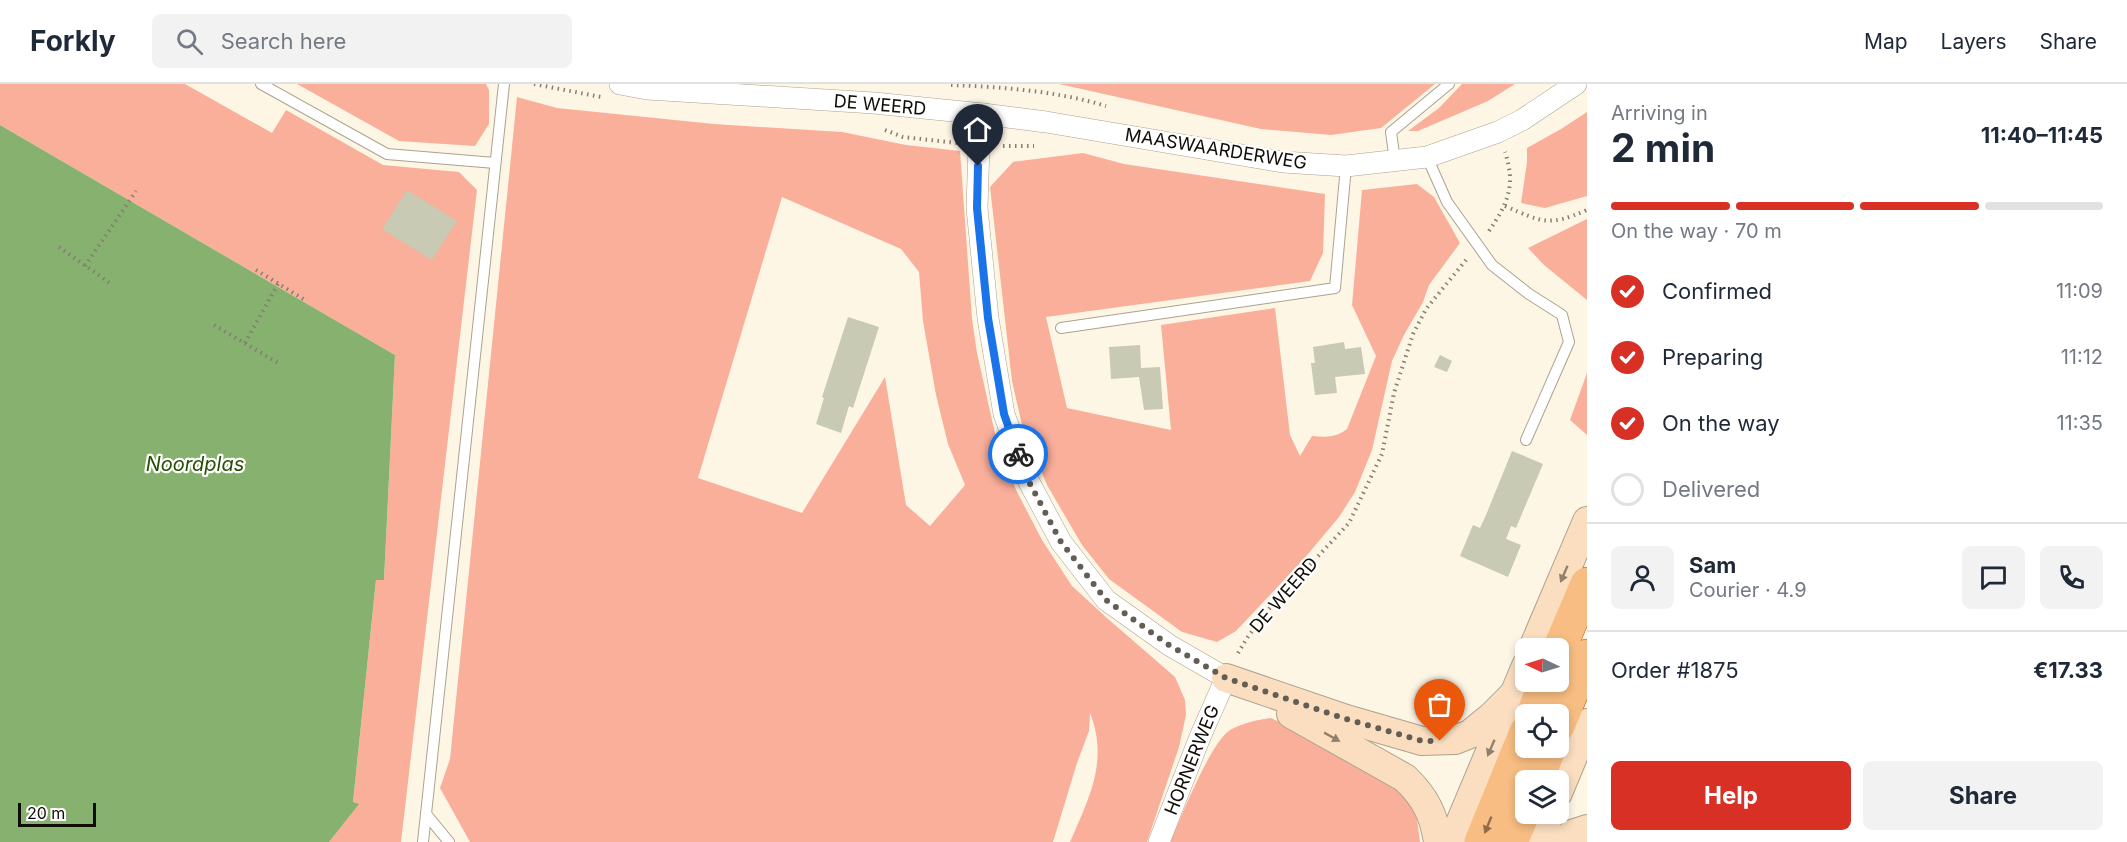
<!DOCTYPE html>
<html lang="en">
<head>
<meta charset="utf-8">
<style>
  :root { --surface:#fff; --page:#f2f2f3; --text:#1f2937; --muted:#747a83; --line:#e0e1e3; --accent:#d93025 }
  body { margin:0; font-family:Inter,sans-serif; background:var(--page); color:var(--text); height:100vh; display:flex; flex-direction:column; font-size:22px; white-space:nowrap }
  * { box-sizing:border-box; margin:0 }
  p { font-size:20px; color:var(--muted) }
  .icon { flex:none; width:33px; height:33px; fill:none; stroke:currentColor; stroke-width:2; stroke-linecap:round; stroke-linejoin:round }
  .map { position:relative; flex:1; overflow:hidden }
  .side { display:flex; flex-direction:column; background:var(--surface); width:540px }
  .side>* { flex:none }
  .needle { width:39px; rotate:274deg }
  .fabs { position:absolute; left:1515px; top:554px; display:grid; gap:12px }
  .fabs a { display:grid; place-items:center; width:54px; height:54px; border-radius:9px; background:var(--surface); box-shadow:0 3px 9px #0003; font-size:30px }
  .scale { position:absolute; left:18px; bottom:15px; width:78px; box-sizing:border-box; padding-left:6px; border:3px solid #100c06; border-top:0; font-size:16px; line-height:21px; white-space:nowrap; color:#100c06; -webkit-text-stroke:4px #fff; paint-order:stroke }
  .pin { position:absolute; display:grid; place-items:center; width:51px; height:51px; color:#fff; margin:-62px -26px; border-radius:50% 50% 50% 0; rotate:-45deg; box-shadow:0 0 6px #0007 }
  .pin .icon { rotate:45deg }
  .courier { position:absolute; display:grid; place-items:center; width:60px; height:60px; margin:-30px; border:4px solid #1a73e8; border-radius:50%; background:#fff; color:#222; box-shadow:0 2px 8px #0007 }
  .head em { font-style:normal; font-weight:700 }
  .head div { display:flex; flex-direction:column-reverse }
  .head { display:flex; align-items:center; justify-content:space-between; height:102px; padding:0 24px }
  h1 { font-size:39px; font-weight:700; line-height:45px }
  .bar { display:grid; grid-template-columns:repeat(4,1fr); gap:9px 6px; align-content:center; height:72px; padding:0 24px }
  .bar i { height:8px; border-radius:4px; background:var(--line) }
  .bar .active { background:var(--accent) }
  .bar p { grid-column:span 4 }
  .line { display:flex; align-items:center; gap:15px; padding:0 24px; border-top:2px solid var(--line) }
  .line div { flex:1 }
  .round { display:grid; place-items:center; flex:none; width:63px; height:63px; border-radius:9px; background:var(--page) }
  ol { padding:0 24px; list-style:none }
  li { display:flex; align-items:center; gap:18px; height:66px }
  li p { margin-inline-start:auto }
  li .icon { padding:6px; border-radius:50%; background:var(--accent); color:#fff; stroke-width:4 }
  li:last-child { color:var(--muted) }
  li i { width:33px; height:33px; border:3px solid var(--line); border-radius:50% }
  .cta { display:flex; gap:12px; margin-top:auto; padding:12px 24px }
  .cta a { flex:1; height:69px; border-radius:9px; background:var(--accent); color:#fff; font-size:24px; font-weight:700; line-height:69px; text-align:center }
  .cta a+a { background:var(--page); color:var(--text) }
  header { display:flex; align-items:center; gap:36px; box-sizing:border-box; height:84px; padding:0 30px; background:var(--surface); border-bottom:2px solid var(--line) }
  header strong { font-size:28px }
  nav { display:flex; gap:33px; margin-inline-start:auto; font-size:21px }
  .search { width:420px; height:54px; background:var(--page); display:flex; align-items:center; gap:15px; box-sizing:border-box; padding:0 21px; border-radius:9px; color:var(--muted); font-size:22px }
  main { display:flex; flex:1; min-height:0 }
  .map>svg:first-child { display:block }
  .green { fill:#faaf9b; fill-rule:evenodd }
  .water { fill:#86b16f }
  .building { fill:#c8cab3 }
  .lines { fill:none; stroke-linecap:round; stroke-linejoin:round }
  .service-casing { stroke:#aca28e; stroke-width:12 }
  .minor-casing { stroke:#aca28e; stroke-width:22 }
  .secondary-casing { stroke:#aca28e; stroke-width:30 }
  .primary-casing { stroke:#a36220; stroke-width:34 }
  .path { stroke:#847e73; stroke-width:4; stroke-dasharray:1.5 4.5; stroke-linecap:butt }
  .service { stroke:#fff; stroke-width:10 }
  .minor { stroke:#fff; stroke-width:21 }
  .secondary { stroke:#fbdec0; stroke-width:28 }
  .primary { stroke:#f7bd82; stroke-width:33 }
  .oneway { fill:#91806c }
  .oneway2 { fill:#8f6d4a }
  .done { stroke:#635e54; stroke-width:6; stroke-dasharray:0 10.8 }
  .route { stroke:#1a73e8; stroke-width:8 }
  .labels { text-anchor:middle; stroke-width:4.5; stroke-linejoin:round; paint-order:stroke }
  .street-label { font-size:18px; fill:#100c06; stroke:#fff }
  .water-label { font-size:20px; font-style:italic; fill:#264e05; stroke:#fff }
</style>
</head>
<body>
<header>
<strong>Forkly</strong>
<div class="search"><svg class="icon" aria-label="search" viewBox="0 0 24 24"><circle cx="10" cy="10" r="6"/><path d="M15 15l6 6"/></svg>Search here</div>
<nav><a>Map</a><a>Layers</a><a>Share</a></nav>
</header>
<main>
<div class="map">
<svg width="1587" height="758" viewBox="0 0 1587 758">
  <rect width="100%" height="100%" fill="#fef6e5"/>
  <g class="green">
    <polygon points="0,0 185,0 272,49 286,26 383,81 459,88 477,106 401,758 329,758 358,720 353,718 376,496 384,496 395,271 0,41"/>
    <polygon points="297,0 486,0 489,6 489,40 475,62 399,57"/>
    <polygon points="1059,0 1435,0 1381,44 1331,51 1261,45"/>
    <polygon points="1462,0 1515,0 1488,17 1418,47 1408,47 1439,24"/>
    <path d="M517,13L557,24L714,40L842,48L906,61L960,67L972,235L977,269L996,354L1016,406L1042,456L1072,502L1107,534L1175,593L1185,616L1186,631L1179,663L1147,758H1070C1089,714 1109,677 1090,629L1089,647L1077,679L1053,758H470L440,704L450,675ZM782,113L901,165L919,188L923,237L936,311L948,360L965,401L930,442L906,421L885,293L802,429L698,394Z"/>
    <polygon points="1587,28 1587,112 1545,124 1521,119 1527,78 1527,64 1561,45"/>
    <path d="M1083,69L1124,80L1325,110L1323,169L1310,197L1046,233L1067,324L1171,346L1161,241L1275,224L1290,351L1300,372L1312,352C1326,353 1336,354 1347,345L1376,272L1352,221L1362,106L1417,100L1434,113L1460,159L1429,201L1423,218L1404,251L1392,277L1372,366L1355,408L1339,433L1303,476L1236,547L1217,558L1182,548L1109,495L1082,461L1047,401L1022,341L1012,297L990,103L1013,78Z"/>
    <polygon points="1587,135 1587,216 1544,181 1528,164"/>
    <polygon points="1587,289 1587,351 1570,336"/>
    <path d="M1271,634L1312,654L1395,703L1416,728L1420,758H1170C1181,734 1210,659 1230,646C1243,639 1256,636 1271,634Z"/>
  </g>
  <polygon class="water" points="0,41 395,271 384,496 376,496 353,718 359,720 329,758 0,758"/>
  <g class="building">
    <polygon points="407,106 457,137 432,176 382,145"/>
    <polygon points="848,233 879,243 853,324 849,322 841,349 816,340 824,314 822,313"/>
    <polygon points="1344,258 1345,265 1361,263 1365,290 1335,293 1337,309 1315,311 1311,279 1315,279 1313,263"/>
    <polygon points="1140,261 1141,284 1160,283 1163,325 1144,326 1139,293 1111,295 1109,263"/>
    <polygon points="1440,271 1452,277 1447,288 1434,283"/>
    <polygon points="1512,367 1543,380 1516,444 1511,442 1506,455 1521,461 1508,493 1460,472 1473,441 1480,444 1486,431"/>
  </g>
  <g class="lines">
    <defs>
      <g id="service">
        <polyline points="261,0 387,70 495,79"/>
        <polyline points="1427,73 1447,118 1492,181 1529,210 1562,231 1569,258 1526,356"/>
        <polyline points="1395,77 1391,48 1449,0"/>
        <polyline points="1061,244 1335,204 1346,82"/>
        <polyline points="426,730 449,758"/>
        <polyline points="423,758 504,0"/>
      </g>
      <g id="minor">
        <polyline points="620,0 647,5 874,19 983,30 1046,38 1283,78 1346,82 1427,73 1498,48 1522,36 1576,0"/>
        <polyline points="983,30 979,62 977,124 988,234 1004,330 1029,398 1061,458 1106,516 1169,561 1226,594 1200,653 1159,758"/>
      </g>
      <g id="secondary">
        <polyline points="1533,564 1587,437"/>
        <polyline points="1226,594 1346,635 1422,657 1455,656 1470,650 1491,633 1514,610"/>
        <path d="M1291,630L1405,694C1425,713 1434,731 1438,758"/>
        <polyline points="1558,709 1587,639"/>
        <polyline points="1452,758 1526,582"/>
        <polyline points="1538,758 1550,729"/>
        <polyline points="1561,758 1572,750 1587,745"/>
      </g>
      <g id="primary">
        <polyline points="1558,568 1587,500"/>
        <polyline points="1533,630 1546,597"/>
        <polyline points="1558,642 1587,572"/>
        <polyline points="1537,696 1550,663"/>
        <polyline points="1481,758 1526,648"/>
        <polyline points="1511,758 1526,723"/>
      </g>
    </defs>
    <use href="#service" class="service-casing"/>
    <use href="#minor" class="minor-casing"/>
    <use href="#secondary" class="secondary-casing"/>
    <use href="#primary" class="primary-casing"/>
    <g class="path">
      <polyline points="534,0 601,13"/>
      <path d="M951,1C1002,3 1057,7 1106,22"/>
      <polyline points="885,46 903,53 957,59"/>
      <polyline points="1003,62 1034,62"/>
      <path d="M1505,122C1542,138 1548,143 1587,126"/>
      <path d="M1489,147C1508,119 1516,101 1505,68"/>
      <polyline points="59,163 111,200"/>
      <polyline points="85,182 136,107"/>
      <polyline points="256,186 305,216"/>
      <polyline points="214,241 278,279"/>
      <polyline points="245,259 278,200"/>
      <polyline points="1238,569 1247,554 1268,526 1349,439 1382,370 1394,309 1413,250 1426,225 1466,176"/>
    </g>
    <use href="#service" class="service"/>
    <use href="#minor" class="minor"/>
    <use href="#secondary" class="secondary"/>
    <use href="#primary" class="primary"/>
  </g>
  <defs><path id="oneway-solid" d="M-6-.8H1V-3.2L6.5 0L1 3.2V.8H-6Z" transform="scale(1.5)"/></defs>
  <g class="oneway">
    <use href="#oneway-solid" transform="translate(1564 490) rotate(113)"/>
    <use href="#oneway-solid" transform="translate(1332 653) rotate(29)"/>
    <use href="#oneway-solid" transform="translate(1491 664) rotate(113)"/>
  </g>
  <use class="oneway2" href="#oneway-solid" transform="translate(1488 741) rotate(112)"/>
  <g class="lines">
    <polyline class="done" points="1018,370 1029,398 1061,458 1072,472 1106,516 1169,561 1226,594 1346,635 1422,657 1440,657"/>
    <polyline class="route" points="978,82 977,124 988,234 1004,330 1018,370"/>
  </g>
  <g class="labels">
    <g class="street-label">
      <text transform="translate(880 21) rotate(5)" y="6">DE WEERD</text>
      <text transform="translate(1216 65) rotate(9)" y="6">MAASWAARDERWEG</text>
      <text transform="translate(1284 511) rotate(-49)" y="6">DE WEERD</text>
      <text transform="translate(1192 676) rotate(-68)" y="6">HORNERWEG</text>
    </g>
    <g class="water-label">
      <text x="195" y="387">Noordplas</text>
    </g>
  </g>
</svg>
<div class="fabs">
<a><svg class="needle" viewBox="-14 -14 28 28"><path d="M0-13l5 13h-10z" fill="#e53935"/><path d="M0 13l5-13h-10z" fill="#747a83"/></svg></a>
<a><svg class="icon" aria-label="locate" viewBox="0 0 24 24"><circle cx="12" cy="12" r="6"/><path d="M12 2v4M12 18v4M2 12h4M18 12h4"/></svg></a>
<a><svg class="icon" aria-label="layers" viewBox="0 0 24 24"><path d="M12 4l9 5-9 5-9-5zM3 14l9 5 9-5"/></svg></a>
</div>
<div class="scale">20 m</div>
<div class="pin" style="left:1440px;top:657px;background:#ea580c"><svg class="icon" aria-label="bag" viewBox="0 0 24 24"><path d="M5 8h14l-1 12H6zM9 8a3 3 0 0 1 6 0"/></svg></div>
<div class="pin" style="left:978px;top:82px;background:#1f2937"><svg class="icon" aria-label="home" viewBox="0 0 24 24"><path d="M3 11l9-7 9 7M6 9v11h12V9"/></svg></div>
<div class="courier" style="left:1018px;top:370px"><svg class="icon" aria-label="bike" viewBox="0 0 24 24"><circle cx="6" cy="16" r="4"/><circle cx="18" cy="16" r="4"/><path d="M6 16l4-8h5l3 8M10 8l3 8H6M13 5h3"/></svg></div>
</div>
<section class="side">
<div class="head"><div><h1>2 min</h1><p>Arriving in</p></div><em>11:40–11:45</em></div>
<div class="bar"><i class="active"></i><i class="active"></i><i class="active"></i><i></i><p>On the way · 70 m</p></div>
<ol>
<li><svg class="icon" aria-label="check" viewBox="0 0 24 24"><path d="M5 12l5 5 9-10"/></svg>Confirmed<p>11:09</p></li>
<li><svg class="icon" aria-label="check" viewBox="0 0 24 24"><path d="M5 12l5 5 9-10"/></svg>Preparing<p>11:12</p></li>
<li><svg class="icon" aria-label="check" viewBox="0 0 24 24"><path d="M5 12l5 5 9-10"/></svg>On the way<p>11:35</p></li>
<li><i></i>Delivered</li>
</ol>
<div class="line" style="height:108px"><a class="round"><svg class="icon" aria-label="person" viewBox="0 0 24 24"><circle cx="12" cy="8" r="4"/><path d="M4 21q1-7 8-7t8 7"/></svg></a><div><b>Sam</b><p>Courier · 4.9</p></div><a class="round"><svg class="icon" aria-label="chat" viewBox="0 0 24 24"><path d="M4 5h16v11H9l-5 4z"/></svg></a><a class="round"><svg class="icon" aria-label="phone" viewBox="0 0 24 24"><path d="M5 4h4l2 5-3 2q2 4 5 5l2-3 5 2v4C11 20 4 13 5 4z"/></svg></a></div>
<div class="line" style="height:78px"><div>Order #1875</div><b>€17.33</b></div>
<div class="cta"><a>Help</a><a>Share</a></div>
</section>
</main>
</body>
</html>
